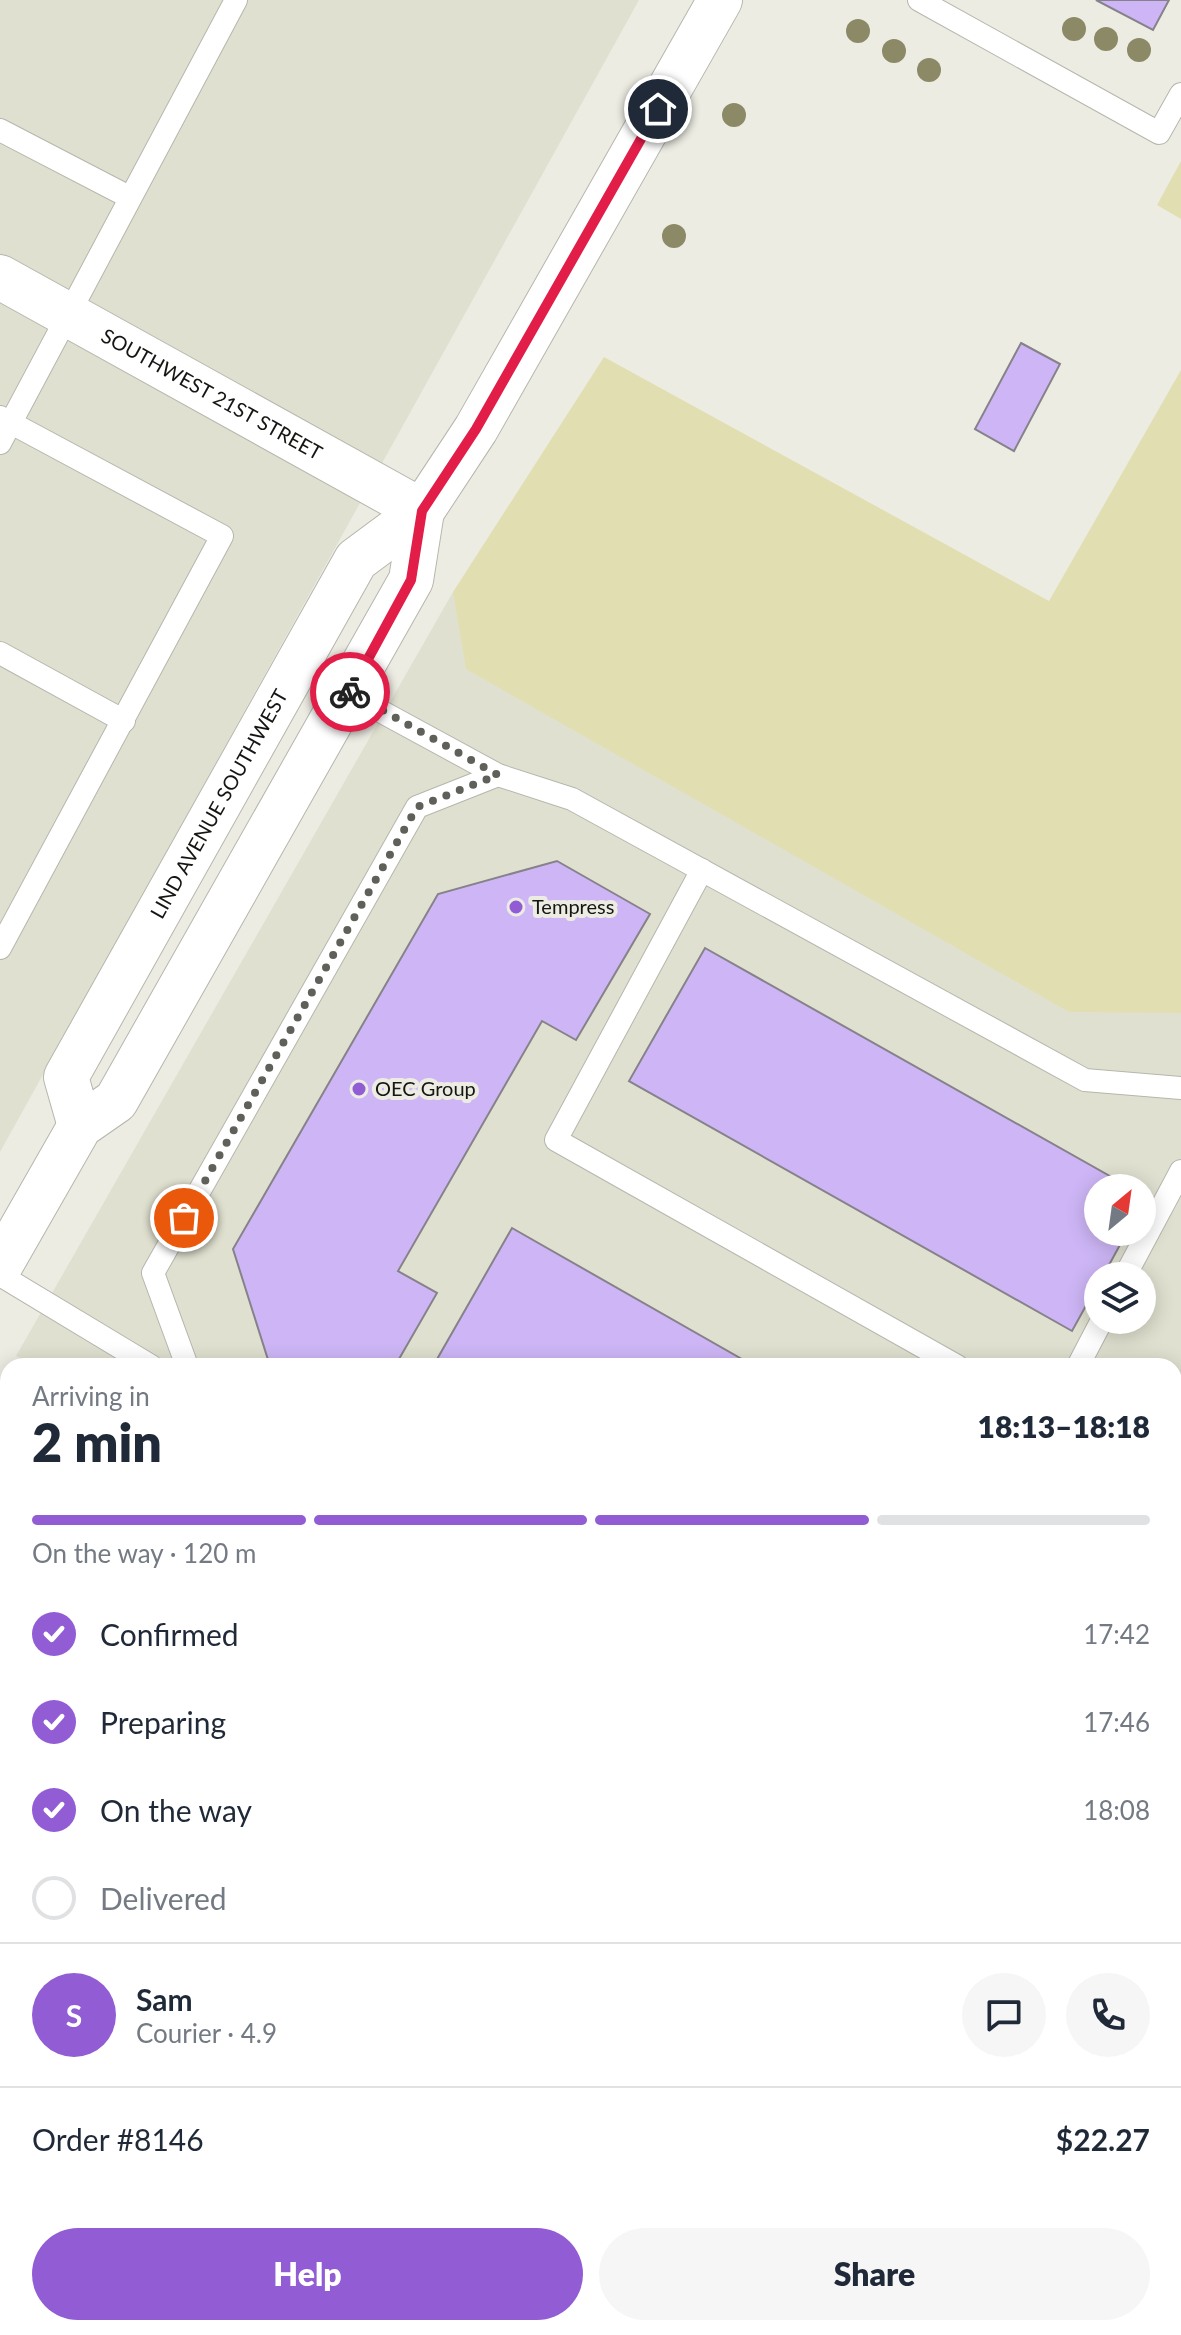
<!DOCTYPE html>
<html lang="en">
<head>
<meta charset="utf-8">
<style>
  :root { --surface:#fff; --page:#f6f6f7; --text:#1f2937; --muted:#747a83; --line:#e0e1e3; --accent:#915cd4 }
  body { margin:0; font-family:Lato,sans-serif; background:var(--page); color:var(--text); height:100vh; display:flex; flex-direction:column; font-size:30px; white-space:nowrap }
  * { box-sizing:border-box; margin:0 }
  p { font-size:26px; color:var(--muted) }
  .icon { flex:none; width:44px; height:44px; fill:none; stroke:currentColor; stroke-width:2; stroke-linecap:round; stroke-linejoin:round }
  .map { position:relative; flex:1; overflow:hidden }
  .panel { position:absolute; left:0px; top:1358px; width:1182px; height:978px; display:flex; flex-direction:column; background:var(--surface); border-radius:24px 24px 0 0; box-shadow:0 4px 20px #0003 }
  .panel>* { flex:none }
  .needle { width:52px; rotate:29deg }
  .fabs { position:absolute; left:1084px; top:1174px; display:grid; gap:16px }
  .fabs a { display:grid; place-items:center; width:72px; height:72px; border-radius:50%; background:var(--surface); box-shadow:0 4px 20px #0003; font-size:40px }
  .pin { position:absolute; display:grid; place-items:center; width:68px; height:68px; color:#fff; margin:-34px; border:4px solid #fff; border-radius:50%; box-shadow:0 2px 8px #0007 }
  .courier { position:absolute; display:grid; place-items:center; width:80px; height:80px; margin:-40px; border:6px solid #e11d48; border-radius:50%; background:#fff; color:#222; box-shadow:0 2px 10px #0007 }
  .overview em { font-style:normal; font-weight:800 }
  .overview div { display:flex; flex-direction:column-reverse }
  .overview { display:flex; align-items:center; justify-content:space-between; height:136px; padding:0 32px }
  h1 { font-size:52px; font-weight:800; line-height:60px }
  .bar { display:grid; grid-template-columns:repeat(4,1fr); gap:12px 8px; align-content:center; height:96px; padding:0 32px }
  .bar i { height:10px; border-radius:6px; background:var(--line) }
  .bar .selected { background:var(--accent) }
  .bar p { grid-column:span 4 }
  .line { display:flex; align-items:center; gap:20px; padding:0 32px; border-top:2px solid var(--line) }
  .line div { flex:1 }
  .round { display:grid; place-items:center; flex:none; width:84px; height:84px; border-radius:42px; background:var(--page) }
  ol { padding:0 32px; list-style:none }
  li { display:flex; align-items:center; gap:24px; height:88px }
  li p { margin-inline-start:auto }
  li .icon { padding:8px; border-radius:50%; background:var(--accent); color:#fff; stroke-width:4 }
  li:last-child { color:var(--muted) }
  li i { width:44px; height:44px; border:4px solid var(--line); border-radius:50% }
  .primary-button { display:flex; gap:16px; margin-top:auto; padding:16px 32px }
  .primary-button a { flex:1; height:92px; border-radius:48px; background:var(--accent); color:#fff; font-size:32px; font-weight:800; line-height:92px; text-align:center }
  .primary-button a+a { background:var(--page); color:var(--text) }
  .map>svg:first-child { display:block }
  .built { fill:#e0e0d0; fill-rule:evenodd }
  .green { fill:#e1dfb2 }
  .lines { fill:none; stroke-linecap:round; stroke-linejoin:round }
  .stream { stroke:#c3bf79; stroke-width:11 }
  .building { fill:#ceb6f6; stroke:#85828a; stroke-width:2 }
  .lane-casing { stroke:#b6b6ad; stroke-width:24 }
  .street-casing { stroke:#b6b6ad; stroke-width:46 }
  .secondary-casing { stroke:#b6b6ad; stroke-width:46 }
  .path { stroke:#a5a59e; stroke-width:5; stroke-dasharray:6 4; stroke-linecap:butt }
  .lane { stroke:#fff; stroke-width:22 }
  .street { stroke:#fff; stroke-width:44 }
  .secondary { stroke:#fff; stroke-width:44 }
  .tree { fill:#8c8a66 }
  .done { stroke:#60605b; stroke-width:8; stroke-dasharray:0 14.4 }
  .route { stroke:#e11d48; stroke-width:10 }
  .poi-dot { fill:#915cd4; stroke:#ecece3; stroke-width:3 }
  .labels { text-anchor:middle; stroke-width:8; stroke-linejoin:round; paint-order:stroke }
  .street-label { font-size:20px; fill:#151512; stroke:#ecece3 }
  .poi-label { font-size:20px; fill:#151512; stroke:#ecece3; text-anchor:start }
</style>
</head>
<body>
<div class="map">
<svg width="1181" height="2335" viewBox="0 0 1181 2335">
  <rect width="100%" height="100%" fill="#ecece3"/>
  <g class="built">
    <polygon points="0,0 639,0 0,1152"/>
    <path d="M453,592L1181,997V1968L1174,1981V1366H35L16,1356ZM1098,1188H1142V1232H1098ZM1098,1276H1142V1320H1098Z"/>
    <polygon points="228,2328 677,2328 688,2335 225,2335"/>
  </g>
  <g class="green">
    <polygon points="1181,161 1181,219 1157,205"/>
    <polygon points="604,357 1049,601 1181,370 1181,1013 1069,1012 466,669 453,592"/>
    <polygon points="0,1557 8,1562 8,2328 228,2328 225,2335 0,2335"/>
    <polygon points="1174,2213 1181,2217 1181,2335 688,2335 677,2328 1174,2328"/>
  </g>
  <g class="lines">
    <g class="stream">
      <polyline points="0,1640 8,1644"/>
      <polyline points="1174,2282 1181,2286"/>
    </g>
  </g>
  <g class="building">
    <polygon points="1096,0 1169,0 1153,30"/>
    <polygon points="1021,343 1060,364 1014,451 975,429"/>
    <polygon points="557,861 650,914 576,1040 542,1021 398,1271 437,1293 395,1366 270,1366 233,1249 438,894"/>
    <polygon points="705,948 1131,1188 1098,1188 1098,1232 1127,1232 1103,1276 1098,1276 1098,1284 1072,1331 629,1081"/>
    <polygon points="512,1228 754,1366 444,1366 436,1361"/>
    <polygon points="1181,1407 1181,1712 1174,1725 1174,1419"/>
  </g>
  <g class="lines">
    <defs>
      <g id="lane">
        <polyline points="919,0 1159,133 1181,94"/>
        <polyline points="0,130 129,197"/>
        <polyline points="0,417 222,536 0,948"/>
        <polyline points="0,443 236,0"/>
        <polyline points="0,653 124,721"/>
        <polyline points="349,694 498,775 572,799 1085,1080 1181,1088"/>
        <polyline points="702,870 556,1140 957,1366"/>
        <polyline points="0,1275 151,1366"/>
        <polyline points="1125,1276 1181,1171"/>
        <polyline points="187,1366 153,1273 417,807 498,775"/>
        <polyline points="1078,1366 1102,1320"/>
        <polyline points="1174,1873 1181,1860"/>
      </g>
      <g id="street">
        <path id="s1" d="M0,277L422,511"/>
      </g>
      <g id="secondary">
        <path id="s2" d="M80,1126L66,1077L356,560L422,511L476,429L720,0"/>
        <polyline points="0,1266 80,1126 116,1101 411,580 422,511"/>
      </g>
    </defs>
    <use href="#lane" class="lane-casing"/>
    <use href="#street" class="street-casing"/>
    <use href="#secondary" class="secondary-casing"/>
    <g class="path">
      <polyline points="0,1491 8,1496"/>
      <polyline points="1174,2153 1181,2157"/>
    </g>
    <use href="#lane" class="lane"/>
    <use href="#street" class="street"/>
    <use href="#secondary" class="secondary"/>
  </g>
  <g class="tree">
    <circle cx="1074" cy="29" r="12"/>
    <circle cx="858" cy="31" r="12"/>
    <circle cx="1106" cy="39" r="12"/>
    <circle cx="1139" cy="50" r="12"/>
    <circle cx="894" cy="51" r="12"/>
    <circle cx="929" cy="70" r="12"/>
    <circle cx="734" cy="115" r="12"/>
    <circle cx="674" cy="236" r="12"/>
  </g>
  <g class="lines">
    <polyline class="done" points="184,1218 417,807 498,775 350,692"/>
    <polyline class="route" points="350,692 411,580 422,511 476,429 658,109"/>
  </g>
  <g class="poi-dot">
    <circle cx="516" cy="907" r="8"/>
    <circle cx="359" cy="1089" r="8"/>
  </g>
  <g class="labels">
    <g class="street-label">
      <text dy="7" stroke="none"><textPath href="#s1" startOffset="242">SOUTHWEST 21ST STREET</textPath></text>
      <text dy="7" stroke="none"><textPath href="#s2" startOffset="364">LIND AVENUE SOUTHWEST</textPath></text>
    </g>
    <g class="poi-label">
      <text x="532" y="914">Tempress</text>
      <text x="375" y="1096">OEC Group</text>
    </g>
  </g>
</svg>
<div class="fabs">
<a><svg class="needle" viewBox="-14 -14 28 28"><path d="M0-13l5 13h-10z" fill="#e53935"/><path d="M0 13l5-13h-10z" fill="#747a83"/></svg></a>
<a><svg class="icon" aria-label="layers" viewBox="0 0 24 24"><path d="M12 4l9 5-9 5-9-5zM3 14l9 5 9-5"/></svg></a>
</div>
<div class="pin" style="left:184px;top:1218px;background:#ea580c"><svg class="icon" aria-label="bag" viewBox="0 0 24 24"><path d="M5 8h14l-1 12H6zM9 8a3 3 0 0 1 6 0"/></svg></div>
<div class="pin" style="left:658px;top:109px;background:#1f2937"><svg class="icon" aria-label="home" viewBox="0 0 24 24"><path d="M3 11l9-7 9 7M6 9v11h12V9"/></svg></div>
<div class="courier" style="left:350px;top:692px"><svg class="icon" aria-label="bike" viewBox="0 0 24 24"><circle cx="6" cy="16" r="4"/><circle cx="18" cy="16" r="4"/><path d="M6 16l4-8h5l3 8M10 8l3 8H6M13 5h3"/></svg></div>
<section class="panel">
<div class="overview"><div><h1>2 min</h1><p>Arriving in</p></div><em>18:13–18:18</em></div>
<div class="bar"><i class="selected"></i><i class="selected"></i><i class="selected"></i><i></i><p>On the way · 120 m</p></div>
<ol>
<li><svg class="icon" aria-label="check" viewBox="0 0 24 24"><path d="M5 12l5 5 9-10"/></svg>Confirmed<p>17:42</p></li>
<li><svg class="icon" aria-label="check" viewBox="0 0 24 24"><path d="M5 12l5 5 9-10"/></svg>Preparing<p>17:46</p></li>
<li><svg class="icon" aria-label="check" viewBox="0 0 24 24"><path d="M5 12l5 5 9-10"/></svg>On the way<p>18:08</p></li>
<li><i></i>Delivered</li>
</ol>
<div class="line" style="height:144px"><b class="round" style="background:var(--accent);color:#fff">S</b><div><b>Sam</b><p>Courier · 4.9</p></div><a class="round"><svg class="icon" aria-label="chat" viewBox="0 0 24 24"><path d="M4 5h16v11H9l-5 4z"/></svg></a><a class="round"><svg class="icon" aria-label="phone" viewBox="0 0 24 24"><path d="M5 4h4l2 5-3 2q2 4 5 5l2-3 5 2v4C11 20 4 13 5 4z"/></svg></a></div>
<div class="line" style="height:104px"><div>Order #8146</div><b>$22.27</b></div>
<div class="primary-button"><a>Help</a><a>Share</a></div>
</section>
</div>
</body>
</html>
